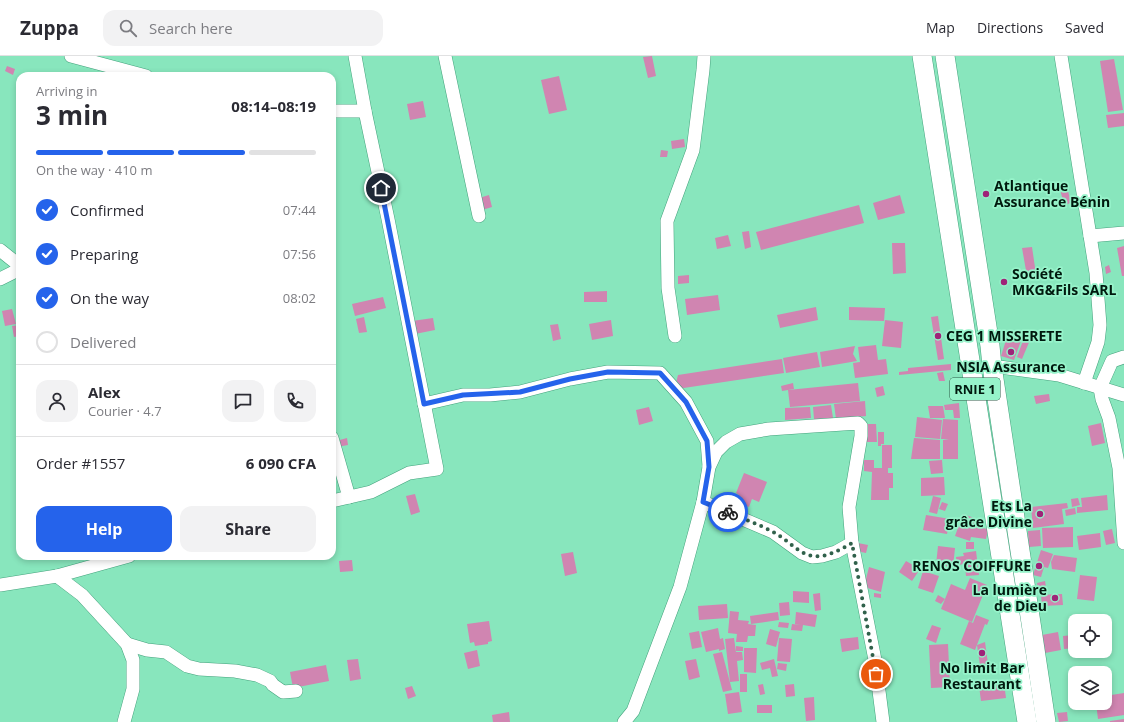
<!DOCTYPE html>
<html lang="en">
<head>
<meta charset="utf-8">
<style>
  :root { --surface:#fff; --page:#f2f2f3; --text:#2b2b33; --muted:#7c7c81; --line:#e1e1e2; --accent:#2563eb }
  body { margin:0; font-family:"Open Sans",sans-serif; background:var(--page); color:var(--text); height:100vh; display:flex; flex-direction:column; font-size:15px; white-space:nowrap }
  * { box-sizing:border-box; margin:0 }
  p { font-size:13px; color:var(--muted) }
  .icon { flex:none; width:22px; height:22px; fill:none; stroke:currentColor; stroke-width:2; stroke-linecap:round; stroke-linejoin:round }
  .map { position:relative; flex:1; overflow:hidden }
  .details { position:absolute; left:16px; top:16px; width:320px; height:488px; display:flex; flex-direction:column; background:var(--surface); border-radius:12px; box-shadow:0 2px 6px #0003 }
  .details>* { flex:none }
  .controls { position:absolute; left:1068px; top:558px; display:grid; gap:8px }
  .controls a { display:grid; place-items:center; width:44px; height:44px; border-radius:8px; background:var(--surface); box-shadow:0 2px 6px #0003; font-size:20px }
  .pin { position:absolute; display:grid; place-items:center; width:34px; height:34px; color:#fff; margin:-17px; border:2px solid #fff; border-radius:50%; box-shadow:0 1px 4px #0007 }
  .courier { position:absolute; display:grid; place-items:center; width:40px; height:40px; margin:-20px; border:3px solid #2563eb; border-radius:50%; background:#fff; color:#222; box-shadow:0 1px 5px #0007 }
  .head em { font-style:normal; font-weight:700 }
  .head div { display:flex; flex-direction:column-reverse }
  .head { display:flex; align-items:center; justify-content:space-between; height:68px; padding:0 20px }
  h1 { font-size:26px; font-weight:700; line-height:30px }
  .bar { display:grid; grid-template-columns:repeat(4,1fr); gap:6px 4px; align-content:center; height:48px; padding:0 20px }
  .bar i { height:5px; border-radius:3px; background:var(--line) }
  .bar .current { background:var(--accent) }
  .bar p { grid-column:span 4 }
  .line { display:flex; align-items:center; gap:10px; padding:0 20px; border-top:1px solid var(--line) }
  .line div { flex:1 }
  .round { display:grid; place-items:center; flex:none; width:42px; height:42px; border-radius:12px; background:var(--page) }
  ol { padding:0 20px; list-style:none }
  li { display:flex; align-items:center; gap:12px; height:44px }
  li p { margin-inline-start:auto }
  li .icon { padding:4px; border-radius:50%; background:var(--accent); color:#fff; stroke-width:4 }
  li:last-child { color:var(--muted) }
  li i { width:22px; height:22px; border:2px solid var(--line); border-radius:50% }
  .action { display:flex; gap:8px; margin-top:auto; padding:8px 20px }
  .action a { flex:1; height:46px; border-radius:12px; background:var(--accent); color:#fff; font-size:16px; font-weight:700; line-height:46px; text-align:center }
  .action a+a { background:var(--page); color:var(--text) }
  header { display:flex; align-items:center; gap:24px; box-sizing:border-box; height:56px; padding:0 20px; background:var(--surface); border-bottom:1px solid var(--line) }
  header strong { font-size:19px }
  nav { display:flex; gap:22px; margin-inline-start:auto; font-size:14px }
  .search { width:280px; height:36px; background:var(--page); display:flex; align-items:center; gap:10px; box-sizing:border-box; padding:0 14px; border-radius:12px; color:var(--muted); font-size:15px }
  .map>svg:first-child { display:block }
  .building { fill:#d085b1 }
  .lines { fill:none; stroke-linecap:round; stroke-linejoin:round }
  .minor-casing { stroke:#43a27c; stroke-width:14 }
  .highway-casing { stroke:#43a27c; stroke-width:20 }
  .minor { stroke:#fff; stroke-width:13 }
  .highway { stroke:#fff; stroke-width:19 }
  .done { stroke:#30614b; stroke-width:4; stroke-dasharray:0 7.2 }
  .route { stroke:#2563eb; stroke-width:5 }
  .poi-dot { fill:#9f2378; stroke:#96f3ca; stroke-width:1.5 }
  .labels { text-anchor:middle; stroke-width:3.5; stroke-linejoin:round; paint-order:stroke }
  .shield { fill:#96f3ca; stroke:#2d5a46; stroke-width:1 }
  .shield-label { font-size:13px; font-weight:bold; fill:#00190e }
  .poi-label { font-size:14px; font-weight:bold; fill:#00190e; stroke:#96f3ca; text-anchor:start }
</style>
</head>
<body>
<header>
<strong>Zuppa</strong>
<div class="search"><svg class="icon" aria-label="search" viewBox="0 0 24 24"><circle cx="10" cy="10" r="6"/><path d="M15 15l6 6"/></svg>Search here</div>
<nav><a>Map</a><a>Directions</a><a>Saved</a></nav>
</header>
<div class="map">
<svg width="1124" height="666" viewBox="0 0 1124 666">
  <rect width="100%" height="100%" fill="#88e6bd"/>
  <g class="building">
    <polygon points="652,0 656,20 648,22 643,1"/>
    <polygon points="1114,3 1123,54 1108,56 1100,5"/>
    <polygon points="7,10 15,13 13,19 5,15"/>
    <polygon points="559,20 567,54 549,58 541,24"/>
    <polygon points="423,45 426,61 410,64 407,48"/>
    <polygon points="1124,57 1124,70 1108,72 1106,59"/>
    <polygon points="684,83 685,91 672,93 671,85"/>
    <polygon points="661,94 668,95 667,101 660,101"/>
    <polygon points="1067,131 1071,147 1064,149 1060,133"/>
    <polygon points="489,139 492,151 482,154 479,142"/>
    <polygon points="900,139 905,157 878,164 873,147"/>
    <polygon points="859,149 864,167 761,194 756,176"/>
    <polygon points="749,175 751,191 745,193 742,176"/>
    <polygon points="728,179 731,190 717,193 715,182"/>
    <polygon points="892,187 905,187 906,217 893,218"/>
    <polygon points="1124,190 1124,220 1122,220 1117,192"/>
    <polygon points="1032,191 1036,218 1027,220 1022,192"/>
    <polygon points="1109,209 1111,216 1106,218 1105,211"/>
    <polygon points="689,219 689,227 678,228 678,220"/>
    <polygon points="607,235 607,246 584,246 584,236"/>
    <polygon points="718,239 720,254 687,259 685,243"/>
    <polygon points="383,241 386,252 355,260 352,248"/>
    <polygon points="816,251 818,264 780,272 777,259"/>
    <polygon points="849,251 885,252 884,265 849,264"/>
    <polygon points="12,253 16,268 5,270 2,255"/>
    <polygon points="938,260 944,303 938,304 931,261"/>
    <polygon points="364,261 367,276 359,277 356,263"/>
    <polygon points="433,262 435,274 415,278 412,265"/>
    <polygon points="611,264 613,280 592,284 589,268"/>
    <polygon points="885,264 903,266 901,292 882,290"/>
    <polygon points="558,268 561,283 553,285 550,269"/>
    <polygon points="20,269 20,280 14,281 12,270"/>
    <polygon points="1008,278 1022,282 1014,304 1001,300"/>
    <polygon points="1024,282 1030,284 1022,303 1017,301"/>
    <polygon points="17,285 20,285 20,300 19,300"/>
    <polygon points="876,289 878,304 886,303 888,318 855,322 853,307 860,306 858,291"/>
    <polygon points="855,290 853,298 857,305 822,311 820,296"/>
    <polygon points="817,296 820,311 786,317 783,302"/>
    <polygon points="782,303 784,317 677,333 676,327 678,319"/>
    <polygon points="951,308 951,314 899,319 899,316 908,315 908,312"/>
    <polygon points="943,316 945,325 939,325 937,317"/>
    <polygon points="793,327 794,333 782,335 781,330"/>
    <polygon points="858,327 860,345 790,351 788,334"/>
    <polygon points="883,330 885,339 877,341 875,332"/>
    <polygon points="1049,338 1050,345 1036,348 1034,340"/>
    <polygon points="865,345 866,360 836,363 834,348"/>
    <polygon points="959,347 960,362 954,362 953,354 945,354 944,349"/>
    <polygon points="831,349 833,362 814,363 813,351"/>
    <polygon points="928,350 943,350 945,362 930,362"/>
    <polygon points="649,351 653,365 639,369 636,354"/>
    <polygon points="810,351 811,362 785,364 785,352"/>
    <polygon points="917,361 942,364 940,383 915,381"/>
    <polygon points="943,363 958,364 958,403 943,403 943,384 949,383 941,383"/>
    <polygon points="1101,367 1105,387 1092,390 1088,370"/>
    <polygon points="863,368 876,368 877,386 863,386"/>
    <polygon points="878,376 884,376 884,388 881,388 881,390 878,390"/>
    <polygon points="347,382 348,389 337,391 336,385"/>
    <polygon points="914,382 940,384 940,403 911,403"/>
    <polygon points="882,389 892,389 892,412 888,412 888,417 893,417 893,432 889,432 889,444 871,444 872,416 864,415 864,404 874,404 874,412 882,412"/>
    <polygon points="942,404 943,417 931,418 929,405"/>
    <polygon points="744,417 767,426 759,446 752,443 749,451 736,446 739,439 736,437"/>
    <polygon points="944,421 945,439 921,440 921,422"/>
    <polygon points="415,438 420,456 411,459 406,440"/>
    <polygon points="1107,439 1108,454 1077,457 1077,451 1082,451 1081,442"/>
    <polygon points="933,440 941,442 937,458 929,456"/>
    <polygon points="1078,442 1080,449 1072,451 1071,443"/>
    <polygon points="942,446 948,448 945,455 939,453"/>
    <polygon points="1067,447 1068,452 1062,453 1064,468 1033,472 1031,451"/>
    <polygon points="1075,452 1076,458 1066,460 1065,454"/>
    <polygon points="963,458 977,463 975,471 988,473 986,483 971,481 970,485 955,480"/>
    <polygon points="926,459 950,463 947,478 923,474"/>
    <polygon points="1073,471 1073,491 1043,492 1042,472"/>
    <polygon points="1112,473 1115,487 1106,489 1103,475"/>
    <polygon points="1040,474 1041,490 1029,491 1028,475"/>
    <polygon points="1100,477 1101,491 1079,494 1077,480"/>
    <rect x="966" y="486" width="8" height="7"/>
    <polygon points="858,487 868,489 866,497 856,495"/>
    <polygon points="938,490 955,492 953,511 936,509"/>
    <polygon points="1041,494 1053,498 1048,512 1044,511 1041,521 1033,519"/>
    <polygon points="976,495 979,519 966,520 965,508 957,509 956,501 964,500 963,497"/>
    <polygon points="573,496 577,517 565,520 561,498"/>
    <polygon points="1054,499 1077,502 1075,516 1052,513 1051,506"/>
    <polygon points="352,504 353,515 340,516 339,505"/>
    <polygon points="906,505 920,513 912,525 899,516"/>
    <polygon points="869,511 885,516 881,536 864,531"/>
    <polygon points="923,515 939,520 933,537 918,532"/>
    <polygon points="1080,519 1097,521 1094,545 1077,543"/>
    <polygon points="970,522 987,529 972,566 941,553 951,528 965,534"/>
    <polygon points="1045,525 1047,537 1039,538 1037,527"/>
    <polygon points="793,535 809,536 809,547 793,546"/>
    <polygon points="820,537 821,554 815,555 813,538"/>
    <polygon points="874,537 881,538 881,542 874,541"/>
    <polygon points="1062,538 1063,549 1042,550 1041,539"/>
    <polygon points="938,539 945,543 941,548 935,545"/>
    <polygon points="789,546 790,559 780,560 779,547"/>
    <polygon points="727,548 728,562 699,564 698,550"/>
    <polygon points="730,555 739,556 738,564 749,565 748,568 756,569 755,580 748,580 747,586 736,586 737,578 728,577"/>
    <polygon points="778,556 779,564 751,568 750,560"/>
    <polygon points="796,556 817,559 815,571 803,569 802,575 791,574 792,568 801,569 795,568"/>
    <polygon points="976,559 989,564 987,569 985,568 975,594 960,588 969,565 973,567"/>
    <polygon points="489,565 492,585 488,586 488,588 475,590 474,586 470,587 467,568"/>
    <polygon points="779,566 789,567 788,572 778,571"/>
    <polygon points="932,569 941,572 936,587 926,583"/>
    <polygon points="718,572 720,583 723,582 725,593 719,595 719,593 706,596 701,576"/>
    <polygon points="770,573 780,576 776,591 766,588"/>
    <polygon points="699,575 702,591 692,593 689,577"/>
    <polygon points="1072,575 1075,575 1075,592 1064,593 1063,580 1073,579"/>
    <polygon points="1058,576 1061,594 1045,597 1042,579"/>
    <polygon points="858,581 859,593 842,596 840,583"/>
    <polygon points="734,582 736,596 742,596 743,604 737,605 739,625 730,626 725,583"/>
    <polygon points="779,582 792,583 790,606 777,605"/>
    <polygon points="985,586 989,615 981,616 977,589"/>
    <polygon points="948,588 950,631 931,632 929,589"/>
    <polygon points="736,590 743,591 743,595 736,595"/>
    <polygon points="744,592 757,592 756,617 744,616"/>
    <polygon points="477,594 480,610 468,613 464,597"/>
    <polygon points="722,596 732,634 723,636 713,598"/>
    <polygon points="358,603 361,623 350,625 347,604"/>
    <polygon points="696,603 700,621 689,624 685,605"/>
    <polygon points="774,603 778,620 772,621 770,612 762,614 760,607"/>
    <polygon points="778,607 787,608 786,615 777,613"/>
    <polygon points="326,609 329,625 293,632 290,616"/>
    <rect x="740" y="618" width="7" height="18"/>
    <polygon points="1004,627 1006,642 981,645 979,630"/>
    <polygon points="763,628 765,638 760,639 758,629"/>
    <polygon points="794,628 795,640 786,641 785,629"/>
    <polygon points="412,630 416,640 408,643 405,632"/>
    <polygon points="739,636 742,656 728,658 725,638"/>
    <polygon points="1124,637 1124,659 1098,663 1096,647 1105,647 1105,640"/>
    <polygon points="814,641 815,664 806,665 804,642"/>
    <rect x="757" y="649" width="15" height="8"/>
    <polygon points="509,656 510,666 493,666 492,659"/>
    <polygon points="1067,656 1068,665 1059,666 1057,657"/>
    <polygon points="1124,663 1124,666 1110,666 1110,665"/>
  </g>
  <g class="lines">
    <defs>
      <g id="minor">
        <polyline points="71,0 146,20"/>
        <polyline points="445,0 479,160"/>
        <polyline points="1061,0 1096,217 1100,269 1098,286 1084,327"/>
        <polyline points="332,55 365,55"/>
        <polyline points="1090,180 1124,177"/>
        <polyline points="0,194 20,210"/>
        <polyline points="0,223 20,213"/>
        <polyline points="675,280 668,232 667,165 693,94 703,14 704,0"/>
        <polyline points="1124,301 1112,305 1100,332 1102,343 1109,362 1119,412 1124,487"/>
        <polyline points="992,310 1059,319 1124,339"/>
        <polyline points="424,348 463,339 490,339 520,336 570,323 608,316 660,317 686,346 707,385 709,410"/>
        <polyline points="332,382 349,441"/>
        <polyline points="332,445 371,436 409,417 437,413 388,163 365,55 355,0"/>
        <polyline points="703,446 773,476 802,497 812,501 822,500 836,496 852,487"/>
        <polyline points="57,520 82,539 127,588 133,604 133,633 124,666"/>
        <polyline points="0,529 57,520 129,500"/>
        <polyline points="127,588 147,594 166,596 187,610 199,613 235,615 257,619 270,625 273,629 283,636 296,635"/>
        <polyline points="624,666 633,655 680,531 703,446 709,411 716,396 726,386 740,378 769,373 858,367 861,370 861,380 849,451 852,487 875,604 883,666"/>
      </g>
      <g id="highway">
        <polyline points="922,0 1027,666"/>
        <polyline points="945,0 990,290 992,310 1046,666"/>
      </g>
    </defs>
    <use href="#minor" class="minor-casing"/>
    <use href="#highway" class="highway-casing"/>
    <use href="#minor" class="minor"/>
    <use href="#highway" class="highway"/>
  </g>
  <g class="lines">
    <path class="done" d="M728,456C743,463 759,468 773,476C783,481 791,489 800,495C818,507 836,496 852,487L876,618"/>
    <polyline class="route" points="381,132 424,348 463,339 520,336 570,323 608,316 660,317 686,346 707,385 709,411 703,446 728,456"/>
  </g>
  <g class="poi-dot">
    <circle cx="986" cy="138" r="4"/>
    <circle cx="1004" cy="226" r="4"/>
    <circle cx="938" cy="280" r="4"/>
    <circle cx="1011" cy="296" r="4"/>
    <circle cx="1040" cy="458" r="4"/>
    <circle cx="1039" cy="510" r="4"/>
    <circle cx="1055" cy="542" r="4"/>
    <circle cx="982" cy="597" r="4"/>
  </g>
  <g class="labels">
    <rect class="shield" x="950" y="322" width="50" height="22" rx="3"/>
    <g class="shield-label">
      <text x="975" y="338">RNIE 1</text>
    </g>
    <g class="poi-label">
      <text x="994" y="135">Atlantique<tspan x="994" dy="16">Assurance Bénin</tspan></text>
      <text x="1012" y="223">Société<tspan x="1012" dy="16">MKG&amp;Fils SARL</tspan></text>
      <text x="946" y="285">CEG 1 MISSERETE</text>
      <text x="1011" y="316" text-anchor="middle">NSIA Assurance</text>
      <text x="1032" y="455" text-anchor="end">Ets La<tspan x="1032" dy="16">grâce Divine</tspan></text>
      <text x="1031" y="515" text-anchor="end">RENOS COIFFURE</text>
      <text x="1047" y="539" text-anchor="end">La lumière<tspan x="1047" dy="16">de Dieu</tspan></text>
      <text x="982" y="617" text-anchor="middle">No limit Bar<tspan x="982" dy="16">Restaurant</tspan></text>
    </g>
  </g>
</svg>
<div class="controls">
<a><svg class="icon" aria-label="locate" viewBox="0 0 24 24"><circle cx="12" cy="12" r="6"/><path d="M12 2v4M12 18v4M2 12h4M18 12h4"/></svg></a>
<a><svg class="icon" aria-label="layers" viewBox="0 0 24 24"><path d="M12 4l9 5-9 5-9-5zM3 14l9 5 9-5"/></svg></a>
</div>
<div class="pin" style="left:876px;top:618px;background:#ea580c"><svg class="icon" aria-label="bag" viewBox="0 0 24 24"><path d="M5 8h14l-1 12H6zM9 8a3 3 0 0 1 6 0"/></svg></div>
<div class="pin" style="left:381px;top:132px;background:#1f2937"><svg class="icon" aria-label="home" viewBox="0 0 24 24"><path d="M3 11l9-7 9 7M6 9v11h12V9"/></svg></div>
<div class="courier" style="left:728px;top:456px"><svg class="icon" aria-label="bike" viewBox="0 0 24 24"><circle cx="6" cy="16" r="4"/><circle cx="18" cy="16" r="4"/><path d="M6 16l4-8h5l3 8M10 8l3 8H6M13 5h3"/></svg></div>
<section class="details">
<div class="head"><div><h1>3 min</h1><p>Arriving in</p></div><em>08:14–08:19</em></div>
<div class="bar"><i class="current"></i><i class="current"></i><i class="current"></i><i></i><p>On the way · 410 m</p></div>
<ol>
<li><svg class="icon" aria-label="check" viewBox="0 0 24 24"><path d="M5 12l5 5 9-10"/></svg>Confirmed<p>07:44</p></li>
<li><svg class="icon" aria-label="check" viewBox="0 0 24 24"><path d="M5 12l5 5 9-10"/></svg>Preparing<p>07:56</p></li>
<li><svg class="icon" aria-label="check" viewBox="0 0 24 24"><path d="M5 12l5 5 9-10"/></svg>On the way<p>08:02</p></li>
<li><i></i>Delivered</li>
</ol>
<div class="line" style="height:72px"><a class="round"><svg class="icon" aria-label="person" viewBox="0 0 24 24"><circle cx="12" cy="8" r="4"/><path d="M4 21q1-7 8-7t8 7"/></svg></a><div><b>Alex</b><p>Courier · 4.7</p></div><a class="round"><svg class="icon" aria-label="chat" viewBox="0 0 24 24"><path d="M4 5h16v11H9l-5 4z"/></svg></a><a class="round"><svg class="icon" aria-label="phone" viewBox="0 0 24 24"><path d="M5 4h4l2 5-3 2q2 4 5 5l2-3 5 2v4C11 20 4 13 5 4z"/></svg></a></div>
<div class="line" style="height:52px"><div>Order #1557</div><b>6 090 CFA</b></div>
<div class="action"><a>Help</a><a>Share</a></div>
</section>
</div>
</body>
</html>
